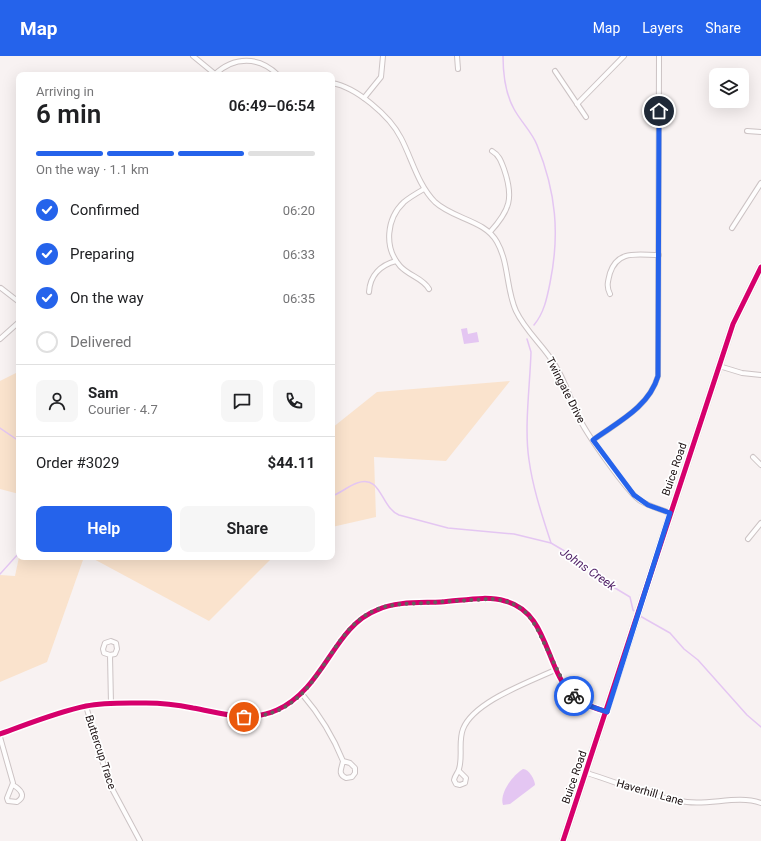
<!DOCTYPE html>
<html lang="en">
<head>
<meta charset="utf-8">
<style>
  :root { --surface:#fff; --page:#f6f6f6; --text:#202124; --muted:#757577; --line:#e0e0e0; --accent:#2563eb }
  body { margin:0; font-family:Roboto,sans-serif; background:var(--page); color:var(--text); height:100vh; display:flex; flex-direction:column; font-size:15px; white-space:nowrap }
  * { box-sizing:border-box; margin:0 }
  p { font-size:13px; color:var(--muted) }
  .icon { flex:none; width:22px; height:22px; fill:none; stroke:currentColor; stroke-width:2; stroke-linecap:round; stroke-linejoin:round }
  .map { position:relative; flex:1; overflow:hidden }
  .panel { position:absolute; left:16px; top:16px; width:319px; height:488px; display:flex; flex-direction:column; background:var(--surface); border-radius:8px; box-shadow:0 4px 16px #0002 }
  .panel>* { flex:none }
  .controls { position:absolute; left:709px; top:12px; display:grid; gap:8px }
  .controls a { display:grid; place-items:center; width:40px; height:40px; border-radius:8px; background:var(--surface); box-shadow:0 4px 16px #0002; font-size:20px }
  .pin { position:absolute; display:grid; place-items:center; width:34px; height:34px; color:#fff; margin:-17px; border:2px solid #fff; border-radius:50%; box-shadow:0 1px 4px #0007 }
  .courier { position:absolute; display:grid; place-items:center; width:40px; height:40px; margin:-20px; border:3px solid #2563eb; border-radius:50%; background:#fff; color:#222; box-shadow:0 1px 5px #0007 }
  .summary em { font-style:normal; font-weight:600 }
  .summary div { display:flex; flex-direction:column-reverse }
  .summary { display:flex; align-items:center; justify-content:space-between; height:68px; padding:0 20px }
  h1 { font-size:26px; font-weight:600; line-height:30px }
  .bar { display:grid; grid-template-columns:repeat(4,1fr); gap:6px 4px; align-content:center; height:48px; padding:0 20px }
  .bar i { height:5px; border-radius:3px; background:var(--line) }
  .bar .active { background:var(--accent) }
  .bar p { grid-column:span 4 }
  .line { display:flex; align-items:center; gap:10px; padding:0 20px; border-top:1px solid var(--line) }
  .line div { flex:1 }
  .round { display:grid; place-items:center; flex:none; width:42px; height:42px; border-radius:8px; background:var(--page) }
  ol { padding:0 20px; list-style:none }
  li { display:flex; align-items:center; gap:12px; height:44px }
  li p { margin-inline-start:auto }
  li .icon { padding:4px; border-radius:50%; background:var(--accent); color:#fff; stroke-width:4 }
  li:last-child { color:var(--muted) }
  li i { width:22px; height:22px; border:2px solid var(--line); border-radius:50% }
  .button { display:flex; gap:8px; margin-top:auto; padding:8px 20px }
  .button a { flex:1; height:46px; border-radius:8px; background:var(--accent); color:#fff; font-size:16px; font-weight:600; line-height:46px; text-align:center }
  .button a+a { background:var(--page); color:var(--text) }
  header { display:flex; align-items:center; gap:24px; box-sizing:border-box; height:56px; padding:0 20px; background:var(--accent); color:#fff }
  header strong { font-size:19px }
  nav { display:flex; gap:22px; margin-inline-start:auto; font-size:14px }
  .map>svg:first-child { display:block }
  .green { fill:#fae3cd }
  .water { fill:#e4c6f2 }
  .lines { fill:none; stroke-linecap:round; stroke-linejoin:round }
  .stream { stroke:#e4c6f2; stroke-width:1.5 }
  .street-casing { stroke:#ccc3c4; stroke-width:6 }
  .secondary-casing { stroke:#ccc3c4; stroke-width:8 }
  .street { stroke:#fefdfd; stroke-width:4 }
  .secondary { stroke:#fefdfd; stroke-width:5.5 }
  .cycleway-casing { stroke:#fff; stroke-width:8 }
  .cycleway { stroke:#d6006c; stroke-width:5 }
  .done { stroke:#675e5e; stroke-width:4; stroke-dasharray:0 7.2 }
  .route { stroke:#2563eb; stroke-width:5 }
  .labels { text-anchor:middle; stroke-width:3.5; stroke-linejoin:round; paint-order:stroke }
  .street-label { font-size:11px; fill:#190e0f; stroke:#fff }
  .water-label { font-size:12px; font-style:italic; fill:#4e1e65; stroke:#fff }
</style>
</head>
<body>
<header>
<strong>Map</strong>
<nav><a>Map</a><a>Layers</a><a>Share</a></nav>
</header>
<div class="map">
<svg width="761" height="785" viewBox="0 0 761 785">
  <rect width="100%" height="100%" fill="#f8f2f2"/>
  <g class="green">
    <polygon points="16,317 19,319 19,438 0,433 0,325"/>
    <polygon points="510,325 446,405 374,401 376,461 332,471 332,372 377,336"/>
    <polygon points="19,501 84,501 47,606 0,626 0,519 15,520"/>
    <polygon points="90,501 273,501 209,565"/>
  </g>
  <g class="water">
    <polygon points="467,272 468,278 477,276 479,286 464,288 461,273"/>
    <path d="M523,713C529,713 535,724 535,729L510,748L503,749C499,737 513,719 523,713Z"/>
  </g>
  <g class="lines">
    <g class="stream">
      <path d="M503,0C503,18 505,37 514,53C521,66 532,76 537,89C556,136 560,178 550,227C547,242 544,257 534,269"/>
      <path d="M527,283L531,296C530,330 524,371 529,404C533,433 542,459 551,487"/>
      <polyline points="0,372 19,385"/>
      <path d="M332,440C341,437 348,430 357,427C382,418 380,451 399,459L448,472L514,478L551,487L573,500L600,523L630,541L633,554L637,558"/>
      <polyline points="0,518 19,497"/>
      <polyline points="640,560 670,577 684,593 698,604 747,659 761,671"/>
    </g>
    <defs>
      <g id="street">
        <polyline points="193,0 215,18"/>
        <polyline points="457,0 458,13"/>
        <polyline points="555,15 586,61"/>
        <path d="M214,19C234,0 259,0 278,19"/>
        <path d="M332,27C356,31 390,60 401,82C412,103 418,129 435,146C453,163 485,164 497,186C509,207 506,233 516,255C526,276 544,290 555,309C566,326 571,346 580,364C589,381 625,433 639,444C648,450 660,453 670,457"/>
        <polyline points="364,42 381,21 383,0"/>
        <polyline points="577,48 624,0"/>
        <polyline points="747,75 761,76"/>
        <path d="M424,133C417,137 410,141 404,146C386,163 384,192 400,210C409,220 423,222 429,233"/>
        <polyline points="732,172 761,127"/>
        <path d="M490,176C510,154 514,142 504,113C501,105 499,99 492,95"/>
        <polyline points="1,232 19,246"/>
        <path d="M369,236C370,219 381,209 396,205"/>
        <path d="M610,238C606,230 608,225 610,217C618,193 638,199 659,199"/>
        <polyline points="0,283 19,266"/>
        <polyline points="719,310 742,317 761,319"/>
        <path d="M593,384C618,366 649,351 658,320L659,0"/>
        <polyline points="753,401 761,409"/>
        <polyline points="748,483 761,467"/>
        <polyline points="110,599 115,598 117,593 116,587 111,585 105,587 103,593 104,597 110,599 111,648"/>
        <path d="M302,638C320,659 333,680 343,705C342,712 337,718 346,722L352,721L355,717V712L350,707L343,705"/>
        <polyline points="86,650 109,727 140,785"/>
        <path d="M0,678C28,668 57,656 86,650C105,646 127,647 146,647C162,647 178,649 193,652C222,657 248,667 277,654C325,632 333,571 377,554C397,545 420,547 441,546C461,545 486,539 505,545C549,556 545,614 574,641C584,649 595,652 607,656"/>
        <path d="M0,681L13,727L7,742L8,745L17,746C27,740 20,733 13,729"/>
        <path d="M459,715L466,722L465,727L460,729L456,728L454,724C455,719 458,717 459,713C463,700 458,686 463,673C474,645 530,626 557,613"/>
        <path d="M587,717C619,727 653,742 687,746C712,749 738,739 761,747"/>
      </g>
      <polyline id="secondary" points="563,785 733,268 761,211"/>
    </defs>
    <use href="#street" class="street-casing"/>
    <use href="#secondary" class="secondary-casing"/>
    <use href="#street" class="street"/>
    <use href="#secondary" class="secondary"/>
    <defs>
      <g id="cycleway">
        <path d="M0,678C28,668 57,656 86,650C105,646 127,647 146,647C162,647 178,649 193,652C222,657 248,667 277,654C325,632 333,571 377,554C397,545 420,547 441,546C461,545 486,539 505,545C549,556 545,614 574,641C584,649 595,652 607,656"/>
        <polyline points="563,785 733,268 761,211"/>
      </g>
    </defs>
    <use href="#cycleway" class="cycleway-casing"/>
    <use href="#cycleway" class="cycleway"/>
  </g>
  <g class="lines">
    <path class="done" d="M244,661C322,661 321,579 375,554C391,547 409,548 426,547C448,545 471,544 493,543C525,546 533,563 545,589C552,603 559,617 566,631L574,640"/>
    <path class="route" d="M574,640L587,649L607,656L670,457L648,449L634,439L593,384C618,366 649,351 658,320L659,55"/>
  </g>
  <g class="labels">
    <g class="street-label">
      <text transform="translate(566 334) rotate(63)" y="4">Twingate Drive</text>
      <text transform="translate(674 413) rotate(-71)" y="4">Buice Road</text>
      <text transform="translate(101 696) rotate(72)" y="4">Buttercup Trace</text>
      <text transform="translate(574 721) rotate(-71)" y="4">Buice Road</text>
      <text transform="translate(650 736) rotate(16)" y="4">Haverhill Lane</text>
    </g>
    <g class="water-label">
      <text transform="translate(588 513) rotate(35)" y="4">Johns Creek</text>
    </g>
  </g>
</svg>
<div class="controls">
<a><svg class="icon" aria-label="layers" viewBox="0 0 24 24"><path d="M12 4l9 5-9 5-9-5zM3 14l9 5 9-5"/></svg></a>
</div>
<div class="pin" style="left:244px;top:661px;background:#ea580c"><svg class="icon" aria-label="bag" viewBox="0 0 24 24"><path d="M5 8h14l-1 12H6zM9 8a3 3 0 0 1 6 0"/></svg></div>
<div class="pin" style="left:659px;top:55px;background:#1f2937"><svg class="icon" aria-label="home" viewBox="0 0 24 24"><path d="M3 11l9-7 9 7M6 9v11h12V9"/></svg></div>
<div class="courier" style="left:574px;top:640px"><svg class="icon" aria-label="bike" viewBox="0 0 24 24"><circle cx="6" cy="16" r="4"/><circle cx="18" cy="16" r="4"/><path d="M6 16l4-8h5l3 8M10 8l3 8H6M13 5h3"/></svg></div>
<section class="panel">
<div class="summary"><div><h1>6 min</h1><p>Arriving in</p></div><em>06:49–06:54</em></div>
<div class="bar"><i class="active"></i><i class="active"></i><i class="active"></i><i></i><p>On the way · 1.1 km</p></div>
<ol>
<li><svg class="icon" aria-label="check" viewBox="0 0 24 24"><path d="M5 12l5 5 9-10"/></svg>Confirmed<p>06:20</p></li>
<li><svg class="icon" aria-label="check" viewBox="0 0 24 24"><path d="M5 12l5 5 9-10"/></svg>Preparing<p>06:33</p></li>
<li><svg class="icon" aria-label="check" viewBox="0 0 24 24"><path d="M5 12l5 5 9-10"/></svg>On the way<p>06:35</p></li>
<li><i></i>Delivered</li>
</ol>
<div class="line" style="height:72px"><a class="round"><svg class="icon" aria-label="person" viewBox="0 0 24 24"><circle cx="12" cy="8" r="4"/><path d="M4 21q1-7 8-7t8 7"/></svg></a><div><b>Sam</b><p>Courier · 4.7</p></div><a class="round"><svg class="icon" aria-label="chat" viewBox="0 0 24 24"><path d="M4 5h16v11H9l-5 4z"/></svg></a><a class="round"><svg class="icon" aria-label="phone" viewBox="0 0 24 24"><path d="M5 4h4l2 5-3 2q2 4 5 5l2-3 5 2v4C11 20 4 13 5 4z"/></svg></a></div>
<div class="line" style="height:52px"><div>Order #3029</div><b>$44.11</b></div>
<div class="button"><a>Help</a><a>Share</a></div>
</section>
</div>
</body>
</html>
